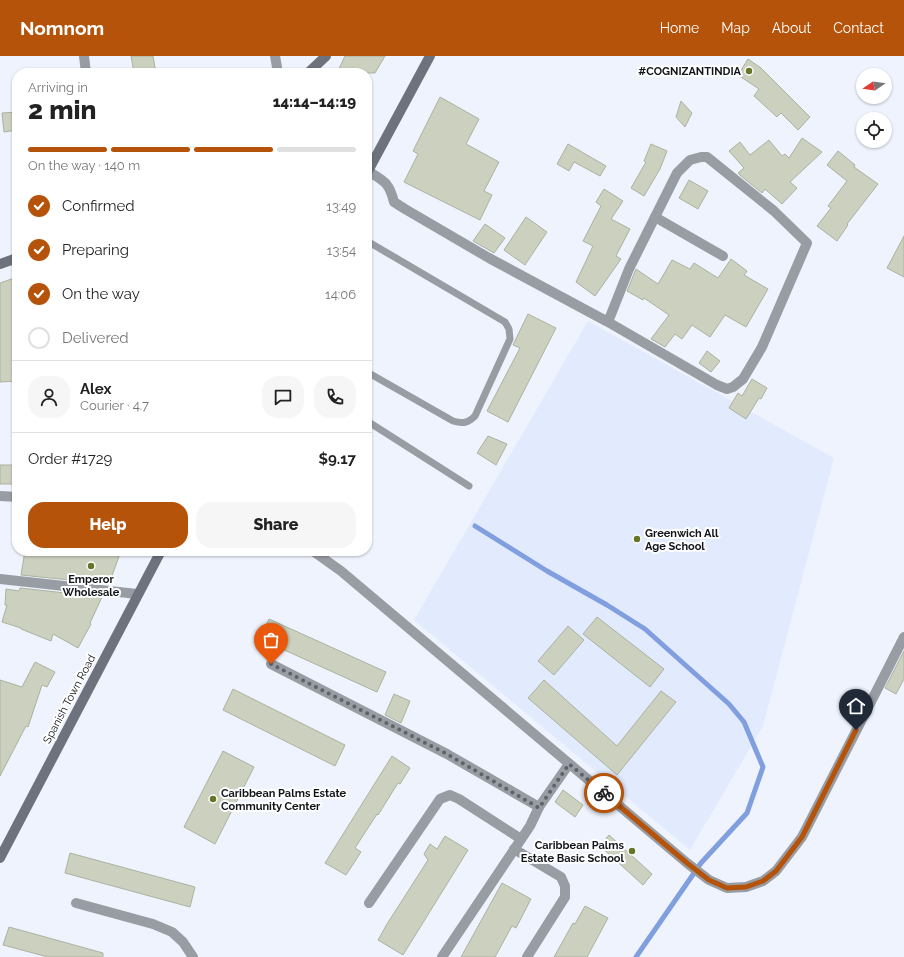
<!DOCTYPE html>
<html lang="en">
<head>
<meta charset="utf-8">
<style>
  :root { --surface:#fff; --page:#f6f6f6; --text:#222; --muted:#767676; --line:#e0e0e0; --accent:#b45309 }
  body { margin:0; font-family:Raleway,sans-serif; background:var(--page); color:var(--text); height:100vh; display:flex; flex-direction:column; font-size:15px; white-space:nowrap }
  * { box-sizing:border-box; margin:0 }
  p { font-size:13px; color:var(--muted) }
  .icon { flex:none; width:22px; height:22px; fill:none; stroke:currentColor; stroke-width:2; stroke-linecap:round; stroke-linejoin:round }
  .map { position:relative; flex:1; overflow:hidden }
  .panel { position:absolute; left:12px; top:12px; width:360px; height:488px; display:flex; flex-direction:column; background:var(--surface); border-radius:16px; box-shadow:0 1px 3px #0004 }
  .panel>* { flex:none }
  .needle { width:26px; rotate:257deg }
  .tools { position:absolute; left:856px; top:12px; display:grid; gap:8px }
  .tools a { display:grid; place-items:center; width:36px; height:36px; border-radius:50%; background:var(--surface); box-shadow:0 1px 3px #0004; font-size:20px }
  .pin { position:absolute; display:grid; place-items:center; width:34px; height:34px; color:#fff; margin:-41px -17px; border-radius:50% 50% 50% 0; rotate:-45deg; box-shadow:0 0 4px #0007 }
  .pin .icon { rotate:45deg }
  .courier { position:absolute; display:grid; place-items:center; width:40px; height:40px; margin:-20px; border:3px solid #b45309; border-radius:50%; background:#fff; color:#222; box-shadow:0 1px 5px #0007 }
  .headline em { font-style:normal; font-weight:800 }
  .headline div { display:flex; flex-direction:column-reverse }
  .headline { display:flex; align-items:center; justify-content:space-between; height:68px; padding:0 16px }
  h1 { font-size:26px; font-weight:800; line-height:30px }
  .bar { display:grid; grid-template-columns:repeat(4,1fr); gap:6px 4px; align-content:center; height:48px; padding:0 16px }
  .bar i { height:5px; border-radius:3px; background:var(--line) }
  .bar .active { background:var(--accent) }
  .bar p { grid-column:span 4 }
  .line { display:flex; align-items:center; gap:10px; padding:0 16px; border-top:1px solid var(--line) }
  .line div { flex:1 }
  .round { display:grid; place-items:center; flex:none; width:42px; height:42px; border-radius:16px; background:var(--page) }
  ol { padding:0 16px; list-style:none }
  li { display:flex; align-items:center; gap:12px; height:44px }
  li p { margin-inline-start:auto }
  li .icon { padding:4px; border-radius:50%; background:var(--accent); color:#fff; stroke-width:4 }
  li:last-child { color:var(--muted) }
  li i { width:22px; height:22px; border:2px solid var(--line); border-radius:50% }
  .primary-button { display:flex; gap:8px; margin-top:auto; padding:8px 16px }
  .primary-button a { flex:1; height:46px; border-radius:16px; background:var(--accent); color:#fff; font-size:16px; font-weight:800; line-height:46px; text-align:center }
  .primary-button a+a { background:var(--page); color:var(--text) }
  header { display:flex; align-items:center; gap:24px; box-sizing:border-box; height:56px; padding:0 20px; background:var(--accent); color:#fff }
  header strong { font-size:19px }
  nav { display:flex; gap:22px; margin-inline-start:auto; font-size:14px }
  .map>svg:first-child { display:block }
  .built { fill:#e2ebfe }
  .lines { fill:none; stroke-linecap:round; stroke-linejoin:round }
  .stream { stroke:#819edf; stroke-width:5 }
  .building { fill:#cbd0bf; stroke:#acb2a1 }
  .service { stroke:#989ca3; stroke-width:7 }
  .minor { stroke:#989ca3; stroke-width:10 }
  .secondary { stroke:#6d727c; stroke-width:10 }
  .done { stroke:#5e6269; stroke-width:4; stroke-dasharray:0 7.2 }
  .route { stroke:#b45309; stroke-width:5 }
  .poi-dot { fill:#657727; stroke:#fff; stroke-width:1.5 }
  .labels { text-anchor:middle; stroke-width:4; stroke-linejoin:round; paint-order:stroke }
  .poi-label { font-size:11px; font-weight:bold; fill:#11141a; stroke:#fff; text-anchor:end }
  .street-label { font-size:11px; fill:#11141a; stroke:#fff }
</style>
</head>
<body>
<header>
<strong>Nomnom</strong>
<nav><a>Home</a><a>Map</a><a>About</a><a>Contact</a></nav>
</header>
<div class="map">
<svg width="904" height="901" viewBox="0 0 904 901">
  <rect width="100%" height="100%" fill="#eef3fd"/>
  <polygon class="built" points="588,265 834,402 763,670 690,794 414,564"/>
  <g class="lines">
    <polyline class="stream" points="475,470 547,515 607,549 645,573 729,648 744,666 763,711 747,757 701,807 636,901"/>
  </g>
  <g class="building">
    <polygon points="131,0 153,0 156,17 134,17"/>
    <polygon points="345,0 385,0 375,17 337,17"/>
    <polygon points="748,3 761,12 810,61 798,74 781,57 777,61 754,40 759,33 738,19"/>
    <polygon points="440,41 479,63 466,88 499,106 484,135 492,139 480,164 404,126 418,98 413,95"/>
    <polygon points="681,45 692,57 685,71 676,61"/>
    <polygon points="17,56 17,74 4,76 2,57"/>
    <polygon points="802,82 822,96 790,126 797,132 782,148 765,133 762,137 741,120 738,117 744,112 729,95 740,86 750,99 769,84 782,100 785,98 789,102"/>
    <polygon points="568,88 606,110 600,120 574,106 569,115 557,108"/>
    <polygon points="651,88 667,95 660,113 644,140 631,132 646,106 644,105"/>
    <polygon points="838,95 855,109 854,111 878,128 847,168 848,169 837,185 817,170 831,152 828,150 847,125 827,109"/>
    <polygon points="689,124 708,135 698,153 679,142"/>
    <polygon points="604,133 623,145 611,163 630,173 616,200 621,203 595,240 576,226 593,190 583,185 601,150 596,146"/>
    <polygon points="526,161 547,176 525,209 504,194"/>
    <polygon points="485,168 505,182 494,197 473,185"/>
    <polygon points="904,180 904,221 887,212"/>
    <polygon points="731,203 747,215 744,219 768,233 746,271 725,259 710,281 692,269 682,283 675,278 665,291 651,283 669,259 644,242 643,244 627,235 636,213 658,228 672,204 690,213 694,207 718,222"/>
    <polygon points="17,221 17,325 0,326 0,227"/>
    <polygon points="528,258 556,272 508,366 487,355 520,292 513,289"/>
    <polygon points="707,295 720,305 711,316 699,307"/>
    <polygon points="752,323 767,332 761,343 759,342 746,363 729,352 738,337 742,340"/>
    <polygon points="488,380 507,388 496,409 477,397"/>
    <rect x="0" y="409" width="17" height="19"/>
    <polygon points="25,495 121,495 109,528 21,519"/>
    <polygon points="20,532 102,541 90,567 91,568 78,592 53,578 51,585 21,573 21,572 2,566 7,549 5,549 6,533 19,535"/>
    <polygon points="597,561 664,613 650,631 583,578"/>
    <polygon points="269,563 386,616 377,636 260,583"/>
    <polygon points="568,570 584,584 554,619 538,605"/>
    <polygon points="904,595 904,623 896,638 885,632"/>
    <polygon points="35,606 55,616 47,631 42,629 28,671 26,670 0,720 0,624 22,631"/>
    <polygon points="544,624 617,690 661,635 676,646 617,719 528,642"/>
    <polygon points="233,633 345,689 335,710 223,654"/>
    <polygon points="394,638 410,645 401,667 385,659"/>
    <polygon points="223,695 254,711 215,788 184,771"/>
    <polygon points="392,700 410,712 400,728 398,727 378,759 377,758 355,792 361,796 346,819 325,807"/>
    <polygon points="563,734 583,749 575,761 555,746"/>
    <polygon points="609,779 652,818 643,829 600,790"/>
    <polygon points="445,780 468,794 403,899 378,884 387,868 428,804 424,798 430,788 437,793"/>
    <polygon points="70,797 195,831 190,851 65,817"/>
    <polygon points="502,827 531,843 516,872 512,870 495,901 461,901"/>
    <polygon points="585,850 608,862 587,901 554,901 573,867 575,868"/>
    <polygon points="9,871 103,897 103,901 48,901 3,889"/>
  </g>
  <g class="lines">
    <g class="service">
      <path d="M367,185L505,266L509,273L510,283L475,360C468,367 463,368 453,365L367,316"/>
      <polyline points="367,365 469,430"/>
    </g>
    <g class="minor">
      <polyline points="84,0 86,17"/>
      <polyline points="275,0 278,17"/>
      <path d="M368,115C384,125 389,126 394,146L405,153L489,202L608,266L717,329L727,333L733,331L743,323L762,291L807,187L774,155L707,101H701L690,104L677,117L629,213L608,266"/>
      <polyline points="655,161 723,200"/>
      <polyline points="0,440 17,441"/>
      <polyline points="313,495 341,515 687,807 709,824 727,832 746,831 763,825 776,815 802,781 904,581"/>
      <polyline points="0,523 137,538"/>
      <polyline points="271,608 447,698 539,751"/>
      <polyline points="514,793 561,821 565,830 565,841 527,901"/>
      <polyline points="76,847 153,868 172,876 183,886 193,901"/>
      <polyline points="369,847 440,743 450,739 459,743 521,783"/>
      <polyline points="442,901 530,770 539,751 569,708"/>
    </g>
    <g class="secondary">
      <polyline points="308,17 326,0"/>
      <polyline points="367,117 430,0"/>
      <polyline points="0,208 17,202"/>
      <polyline points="0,802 161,495"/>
    </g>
  </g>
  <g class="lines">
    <polyline class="done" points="271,608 447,698 539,752 569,708 604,737"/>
    <polyline class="route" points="604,737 687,807 709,824 727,832 746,831 763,825 776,815 802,781 856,674"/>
  </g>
  <g class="poi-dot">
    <circle cx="749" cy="15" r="4"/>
    <circle cx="637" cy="483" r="4"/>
    <circle cx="91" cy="510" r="4"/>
    <circle cx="213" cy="743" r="4"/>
    <circle cx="632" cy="795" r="4"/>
  </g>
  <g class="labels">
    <g class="poi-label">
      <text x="741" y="19">#COGNIZANTINDIA</text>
      <text x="645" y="481" text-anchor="start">Greenwich All<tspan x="645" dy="13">Age School</tspan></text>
      <text x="91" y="527" text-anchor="middle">Emperor<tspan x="91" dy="13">Wholesale</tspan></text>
      <text x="221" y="741" text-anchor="start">Caribbean Palms Estate<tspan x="221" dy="13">Community Center</tspan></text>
      <text x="624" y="793">Caribbean Palms<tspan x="624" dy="13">Estate Basic School</tspan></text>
    </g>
    <g class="street-label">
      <text transform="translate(69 643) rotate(-62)" y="4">Spanish Town Road</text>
    </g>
  </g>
</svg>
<div class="tools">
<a><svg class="needle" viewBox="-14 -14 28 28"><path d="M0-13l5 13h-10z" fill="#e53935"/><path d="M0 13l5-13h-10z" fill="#767676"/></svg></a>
<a><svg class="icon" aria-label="locate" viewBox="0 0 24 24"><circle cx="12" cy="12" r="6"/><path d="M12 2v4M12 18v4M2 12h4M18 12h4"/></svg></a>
</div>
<div class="pin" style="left:271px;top:608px;background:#ea580c"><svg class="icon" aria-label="bag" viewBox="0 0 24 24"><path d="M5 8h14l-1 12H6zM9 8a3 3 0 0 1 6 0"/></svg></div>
<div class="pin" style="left:856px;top:674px;background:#1f2937"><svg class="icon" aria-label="home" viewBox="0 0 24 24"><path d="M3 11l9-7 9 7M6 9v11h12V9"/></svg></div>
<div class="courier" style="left:604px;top:737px"><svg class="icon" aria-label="bike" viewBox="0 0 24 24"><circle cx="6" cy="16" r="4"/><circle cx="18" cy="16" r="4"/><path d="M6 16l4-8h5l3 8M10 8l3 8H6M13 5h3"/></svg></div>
<section class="panel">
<div class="headline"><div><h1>2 min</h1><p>Arriving in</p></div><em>14:14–14:19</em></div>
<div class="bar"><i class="active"></i><i class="active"></i><i class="active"></i><i></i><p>On the way · 140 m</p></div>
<ol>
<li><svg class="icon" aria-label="check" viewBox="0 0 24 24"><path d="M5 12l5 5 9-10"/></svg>Confirmed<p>13:49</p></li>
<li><svg class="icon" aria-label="check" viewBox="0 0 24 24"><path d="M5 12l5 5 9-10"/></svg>Preparing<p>13:54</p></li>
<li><svg class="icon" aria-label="check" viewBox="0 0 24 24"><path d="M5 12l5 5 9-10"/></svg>On the way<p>14:06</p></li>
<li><i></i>Delivered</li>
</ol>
<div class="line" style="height:72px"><a class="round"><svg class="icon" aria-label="person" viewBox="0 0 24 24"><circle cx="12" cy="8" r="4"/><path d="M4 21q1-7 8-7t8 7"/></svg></a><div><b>Alex</b><p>Courier · 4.7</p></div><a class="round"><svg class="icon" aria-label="chat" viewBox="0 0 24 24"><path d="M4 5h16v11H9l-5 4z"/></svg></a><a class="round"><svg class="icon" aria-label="phone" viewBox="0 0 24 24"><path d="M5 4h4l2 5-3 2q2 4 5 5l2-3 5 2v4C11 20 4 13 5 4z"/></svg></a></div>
<div class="line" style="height:52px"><div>Order #1729</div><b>$9.17</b></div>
<div class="primary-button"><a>Help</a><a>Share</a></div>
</section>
</div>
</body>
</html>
